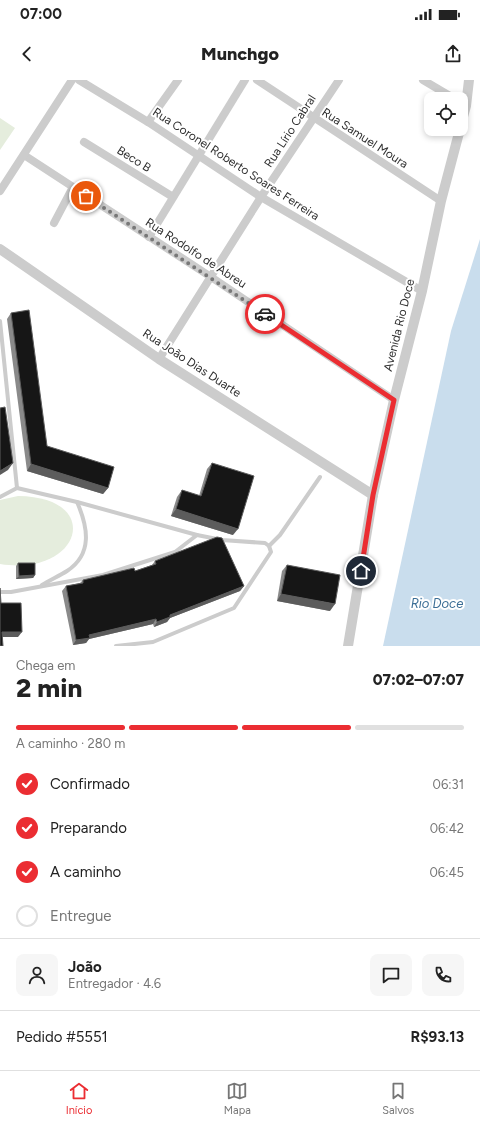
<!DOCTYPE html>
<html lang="pt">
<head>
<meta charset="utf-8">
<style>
  :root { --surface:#fff; --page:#f6f6f6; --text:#222; --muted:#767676; --line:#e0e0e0; --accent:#eb2d32 }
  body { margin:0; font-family:Figtree,sans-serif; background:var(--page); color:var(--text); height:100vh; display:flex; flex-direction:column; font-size:15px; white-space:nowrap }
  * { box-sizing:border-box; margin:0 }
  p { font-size:13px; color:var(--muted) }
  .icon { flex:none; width:22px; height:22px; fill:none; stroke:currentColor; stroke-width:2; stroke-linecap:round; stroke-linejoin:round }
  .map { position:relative; height:566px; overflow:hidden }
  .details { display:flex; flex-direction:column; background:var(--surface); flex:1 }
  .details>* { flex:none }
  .buttons { position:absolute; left:424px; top:12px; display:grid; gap:8px }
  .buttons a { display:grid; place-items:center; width:44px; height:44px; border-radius:8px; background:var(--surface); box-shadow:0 2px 6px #0003; font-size:20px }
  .pin { position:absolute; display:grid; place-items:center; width:34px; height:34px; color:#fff; margin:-17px; border:2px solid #fff; border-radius:50%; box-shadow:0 1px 4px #0007 }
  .courier { position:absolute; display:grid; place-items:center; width:40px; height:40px; margin:-20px; border:3px solid #eb2d32; border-radius:50%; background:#fff; color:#222; box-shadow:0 1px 5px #0007 }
  .overview em { font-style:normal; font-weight:800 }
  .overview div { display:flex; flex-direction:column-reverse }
  .overview { display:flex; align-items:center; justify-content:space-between; height:68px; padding:0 16px }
  h1 { font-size:26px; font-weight:800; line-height:30px }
  .bar { display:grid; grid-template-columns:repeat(4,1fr); gap:6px 4px; align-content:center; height:48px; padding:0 16px }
  .bar i { height:5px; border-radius:3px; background:var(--line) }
  .bar .on { background:var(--accent) }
  .bar p { grid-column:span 4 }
  .line { display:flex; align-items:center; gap:10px; padding:0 16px; border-top:1px solid var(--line) }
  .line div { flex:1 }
  .round { display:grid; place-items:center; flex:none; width:42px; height:42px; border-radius:8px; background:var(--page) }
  ol { padding:0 16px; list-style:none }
  li { display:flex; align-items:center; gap:12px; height:44px }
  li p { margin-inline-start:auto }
  li .icon { padding:4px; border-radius:50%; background:var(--accent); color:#fff; stroke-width:4 }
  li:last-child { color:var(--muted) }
  li i { width:22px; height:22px; border:2px solid var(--line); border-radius:50% }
  .status { display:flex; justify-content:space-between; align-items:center; height:28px; padding:0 20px; background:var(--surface); direction:ltr }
  .status svg { height:11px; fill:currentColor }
  header { display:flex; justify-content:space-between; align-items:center; height:52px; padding:0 16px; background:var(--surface); font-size:18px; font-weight:800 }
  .dock { display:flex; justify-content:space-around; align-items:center; height:56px; border-top:1px solid var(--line); background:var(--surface); font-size:11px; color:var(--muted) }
  .dock a { display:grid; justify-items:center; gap:2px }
  .dock .on { color:var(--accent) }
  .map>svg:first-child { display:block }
  .green { fill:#e5eddd }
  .water { fill:#c9dded }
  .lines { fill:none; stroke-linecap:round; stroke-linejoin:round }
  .service { stroke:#ccc; stroke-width:4 }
  .minor { stroke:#ccc; stroke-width:8 }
  .tertiary { stroke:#ccc; stroke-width:10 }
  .wall { fill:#8a8a8a }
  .shaded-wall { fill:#5c5c5c }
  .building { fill:#161616; stroke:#5c5c5c }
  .done { stroke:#787878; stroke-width:4; stroke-dasharray:0 7.2 }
  .route { stroke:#eb2d32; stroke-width:5 }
  .labels { text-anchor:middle; stroke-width:4; stroke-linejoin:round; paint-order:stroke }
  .street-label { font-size:12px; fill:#2f2f2f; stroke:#fff }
  .water-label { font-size:13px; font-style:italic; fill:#3a6d95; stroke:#fff }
</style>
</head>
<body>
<div class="status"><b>07:00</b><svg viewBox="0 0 49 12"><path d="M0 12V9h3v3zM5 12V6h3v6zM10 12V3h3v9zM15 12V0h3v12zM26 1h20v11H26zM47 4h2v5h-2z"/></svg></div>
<header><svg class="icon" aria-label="back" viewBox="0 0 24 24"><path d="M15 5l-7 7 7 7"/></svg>Munchgo<svg class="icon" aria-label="share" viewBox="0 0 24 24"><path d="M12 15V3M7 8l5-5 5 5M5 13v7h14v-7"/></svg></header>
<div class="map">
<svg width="480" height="566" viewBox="0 0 480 566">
  <rect width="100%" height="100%" fill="#fff"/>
  <g class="green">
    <polygon points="0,38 15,48 0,70"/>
    <path d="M18,416C105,417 81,497 0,484V420Z"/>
  </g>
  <polygon class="water" points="480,159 480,566 383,566 451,251"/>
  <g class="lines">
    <g class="service">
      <polyline points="0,241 17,408"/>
      <polyline points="0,417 17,408 77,422 197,455 175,472 103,495 11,512 0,512"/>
      <polyline points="269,466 280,455 320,397"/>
      <path d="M42,505C50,500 59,496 67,491C93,474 88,447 77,422"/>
      <polyline points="116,566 153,562 234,528 271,472 269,466 265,463 222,460 197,455"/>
    </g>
    <g class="minor">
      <polyline points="79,0 148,42 261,117 422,211"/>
      <polyline points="257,0 441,121"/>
      <polyline points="423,0 455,19"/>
      <polyline points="148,42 178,0"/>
      <polyline points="84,62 173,117"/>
      <polyline points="24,75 211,197 394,320"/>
      <polyline points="0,111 72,0"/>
      <polyline points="54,143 73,107"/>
      <polyline points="149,157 245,0"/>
      <polyline points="159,279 261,117 339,0"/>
    </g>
    <g class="tertiary">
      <polyline points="461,44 466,26 469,0"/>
      <polyline points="0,169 159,279 373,415"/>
      <polyline points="348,566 373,415 394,320 422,211 441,121 460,49"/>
    </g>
  </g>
  <g class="wall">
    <polygon points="11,233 47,366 108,408 103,414 27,391 7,239"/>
    <polygon points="212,383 233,455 171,436 177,417 182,410 199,416 207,389"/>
    <polygon points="155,481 244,506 240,511 170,538 167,542 154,547 153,544 89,559 86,563 73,565 62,511 66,506 80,503 83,500 135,491 152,485"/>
    <polygon points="18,483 35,495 33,498 16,499 16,486"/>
    <polygon points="287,485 330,531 277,521 282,491"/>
  </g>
  <g class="shaded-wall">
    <polygon points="13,383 8,390 0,395 0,391"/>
    <polygon points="31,384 108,408 103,414 27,391"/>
    <polygon points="176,429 238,449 233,455 171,436"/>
    <polygon points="35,495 33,498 16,499 19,496"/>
    <polygon points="244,506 240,511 170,538 167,542 154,547 157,542 170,535"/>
    <polygon points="281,514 335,524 330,531 277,521"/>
    <polygon points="156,539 153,544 89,559 86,563 73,565 76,560 89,555"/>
    <polygon points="2,552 22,552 18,557 0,557"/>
  </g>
  <g class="building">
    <polygon points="29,230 47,366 114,387 108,408 31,384 11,233"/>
    <polygon points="5,327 13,383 0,391 0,328"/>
    <polygon points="212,383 254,396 238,449 176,429 182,410 201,416"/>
    <polygon points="217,457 222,458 244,506 170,535 170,537 157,542 156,539 89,555 90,558 76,560 66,506 83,503 83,500 134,488 135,491 156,484 155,481"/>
    <polygon points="18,483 35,483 35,495 19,496"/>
    <polygon points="287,485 340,495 335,524 281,514"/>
    <polygon points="0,508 1,523 21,523 22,552 2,552 3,566 0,566"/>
  </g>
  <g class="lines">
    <polyline class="done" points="86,116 265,234"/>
    <polyline class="route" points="265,234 394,320 373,415 361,491"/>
  </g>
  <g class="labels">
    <g class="street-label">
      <text transform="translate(290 51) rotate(-57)" y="4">Rua Lírio Cabral</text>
      <text transform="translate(365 58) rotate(33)" y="4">Rua Samuel Moura</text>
      <text transform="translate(134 79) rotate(32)" y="4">Beco B</text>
      <text transform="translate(236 84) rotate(33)" y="4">Rua Coronel Roberto Soares Ferreira</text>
      <text transform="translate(196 173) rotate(33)" y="4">Rua Rodolfo de Abreu</text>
      <text transform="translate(399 245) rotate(-76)" y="4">Avenida Rio Doce</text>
      <text transform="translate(192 283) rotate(33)" y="4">Rua João Dias Duarte</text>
    </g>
    <g class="water-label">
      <text x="437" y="528">Rio Doce</text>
    </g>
  </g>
</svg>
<div class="buttons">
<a><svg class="icon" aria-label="locate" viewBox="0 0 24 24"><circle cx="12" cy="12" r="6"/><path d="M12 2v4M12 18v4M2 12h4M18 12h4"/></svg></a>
</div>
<div class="pin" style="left:86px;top:116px;background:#ea580c"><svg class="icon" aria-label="bag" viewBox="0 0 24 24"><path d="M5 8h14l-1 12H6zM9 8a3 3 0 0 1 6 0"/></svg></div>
<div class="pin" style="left:361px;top:491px;background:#1f2937"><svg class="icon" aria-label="home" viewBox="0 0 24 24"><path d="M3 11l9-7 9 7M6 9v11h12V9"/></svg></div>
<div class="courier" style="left:265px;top:234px"><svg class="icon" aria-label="car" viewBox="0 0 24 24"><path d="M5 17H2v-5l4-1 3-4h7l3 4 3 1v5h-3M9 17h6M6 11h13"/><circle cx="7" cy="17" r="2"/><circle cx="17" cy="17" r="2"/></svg></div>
</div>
<section class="details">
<div class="overview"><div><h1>2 min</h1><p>Chega em</p></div><em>07:02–07:07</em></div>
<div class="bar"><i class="on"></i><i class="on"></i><i class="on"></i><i></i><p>A caminho · 280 m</p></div>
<ol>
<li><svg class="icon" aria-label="check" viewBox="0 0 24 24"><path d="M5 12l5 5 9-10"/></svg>Confirmado<p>06:31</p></li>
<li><svg class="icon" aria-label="check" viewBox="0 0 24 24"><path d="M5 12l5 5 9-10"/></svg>Preparando<p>06:42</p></li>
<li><svg class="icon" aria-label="check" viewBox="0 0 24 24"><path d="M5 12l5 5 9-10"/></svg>A caminho<p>06:45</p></li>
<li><i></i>Entregue</li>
</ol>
<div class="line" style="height:72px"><a class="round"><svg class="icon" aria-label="person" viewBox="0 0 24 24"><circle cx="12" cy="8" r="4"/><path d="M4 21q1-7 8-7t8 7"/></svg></a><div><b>João</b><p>Entregador · 4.6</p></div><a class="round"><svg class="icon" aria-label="chat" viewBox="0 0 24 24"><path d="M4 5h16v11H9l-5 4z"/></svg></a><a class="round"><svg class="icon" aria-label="phone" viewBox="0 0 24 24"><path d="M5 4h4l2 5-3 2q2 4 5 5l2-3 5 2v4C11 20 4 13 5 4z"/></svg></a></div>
<div class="line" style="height:52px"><div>Pedido #5551</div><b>R$93.13</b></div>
</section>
<nav class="dock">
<a class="on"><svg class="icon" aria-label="home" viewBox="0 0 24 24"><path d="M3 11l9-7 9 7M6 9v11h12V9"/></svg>Início</a>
<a><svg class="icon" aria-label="map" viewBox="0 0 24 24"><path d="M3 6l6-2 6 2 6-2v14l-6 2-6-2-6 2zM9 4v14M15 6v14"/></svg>Mapa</a>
<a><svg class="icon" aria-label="saved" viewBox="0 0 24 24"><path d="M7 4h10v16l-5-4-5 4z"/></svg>Salvos</a>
</nav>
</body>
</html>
